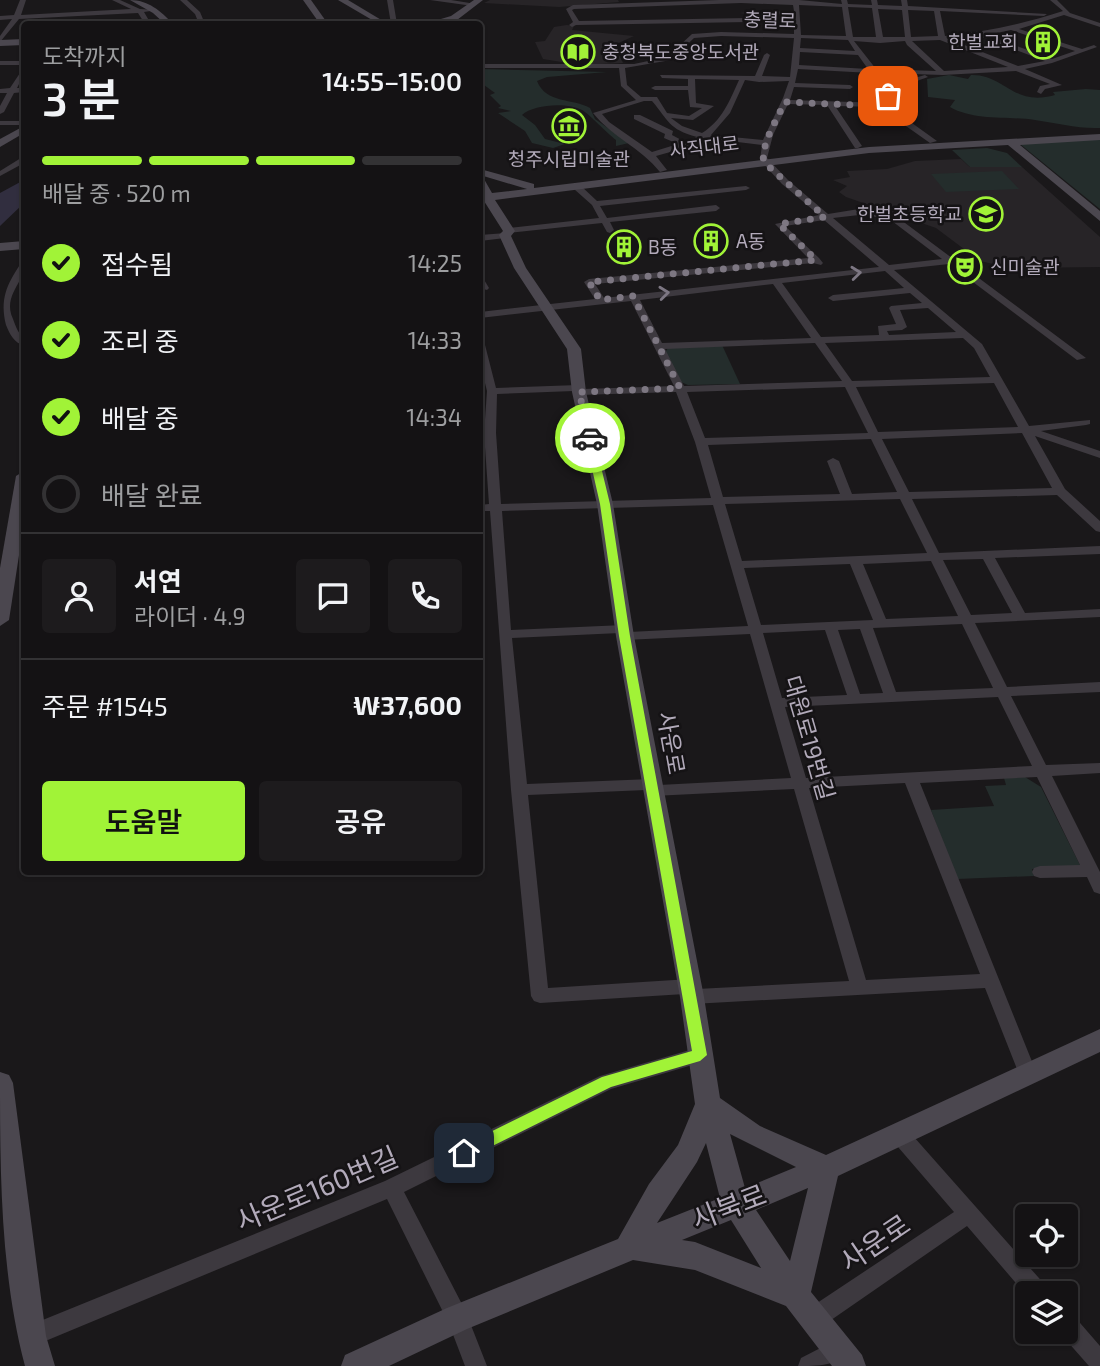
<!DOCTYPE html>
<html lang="ko">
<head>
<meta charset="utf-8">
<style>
  :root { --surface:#141214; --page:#1d1b1d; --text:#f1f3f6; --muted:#9d9ea0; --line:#333234; --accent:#a1f337 }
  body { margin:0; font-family:"Exo 2","Noto Sans KR",sans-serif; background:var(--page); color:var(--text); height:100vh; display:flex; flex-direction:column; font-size:26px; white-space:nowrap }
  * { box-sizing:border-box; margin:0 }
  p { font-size:23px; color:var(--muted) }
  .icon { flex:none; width:38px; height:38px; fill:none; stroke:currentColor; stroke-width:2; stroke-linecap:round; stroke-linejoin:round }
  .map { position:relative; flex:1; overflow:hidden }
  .drawer { position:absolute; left:21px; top:21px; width:462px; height:854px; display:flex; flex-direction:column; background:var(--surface); border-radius:7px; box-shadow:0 2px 5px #0004,0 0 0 2px var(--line) }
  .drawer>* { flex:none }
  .tools { position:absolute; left:1015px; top:1204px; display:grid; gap:14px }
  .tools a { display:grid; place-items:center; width:63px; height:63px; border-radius:7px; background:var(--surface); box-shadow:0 2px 5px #0004,0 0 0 2px var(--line); font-size:35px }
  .pin { position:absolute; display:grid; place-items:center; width:60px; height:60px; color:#fff; margin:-30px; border-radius:14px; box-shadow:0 4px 10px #0006 }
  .courier { position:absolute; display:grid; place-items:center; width:70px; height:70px; margin:-35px; border:5px solid #a1f337; border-radius:50%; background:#fff; color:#222; box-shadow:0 2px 9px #0007 }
  .overview em { font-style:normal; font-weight:600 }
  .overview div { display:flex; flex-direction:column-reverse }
  .overview { display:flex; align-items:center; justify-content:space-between; height:119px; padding:0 21px }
  h1 { font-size:46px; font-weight:600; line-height:52px }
  .bar { display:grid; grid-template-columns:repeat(4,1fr); gap:10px 7px; align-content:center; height:84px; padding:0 21px }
  .bar i { height:9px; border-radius:5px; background:var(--line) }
  .bar .active { background:var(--accent) }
  .bar p { grid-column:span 4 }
  .line { display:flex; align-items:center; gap:18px; padding:0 21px; border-top:2px solid var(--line) }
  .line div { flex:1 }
  .round { display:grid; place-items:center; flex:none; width:74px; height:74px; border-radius:7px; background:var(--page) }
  ol { padding:0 21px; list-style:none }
  li { display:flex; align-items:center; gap:21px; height:77px }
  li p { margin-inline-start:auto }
  li .icon { padding:7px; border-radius:50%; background:var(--accent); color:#111; stroke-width:4 }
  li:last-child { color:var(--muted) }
  li i { width:38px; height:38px; border:4px solid var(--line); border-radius:50% }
  .button { display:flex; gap:14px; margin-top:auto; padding:14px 21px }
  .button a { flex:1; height:80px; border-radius:7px; background:var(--accent); color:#111; font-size:28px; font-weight:600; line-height:80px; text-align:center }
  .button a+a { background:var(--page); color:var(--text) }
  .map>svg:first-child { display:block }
  .built { fill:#272427 }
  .green { fill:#242d2c }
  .water { fill:#312e3f }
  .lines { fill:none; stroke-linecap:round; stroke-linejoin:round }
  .street { fill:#3d393f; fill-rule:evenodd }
  .secondary { fill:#4b474f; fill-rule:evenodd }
  .oneway { stroke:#7d7783 }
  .route { fill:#a1f337 }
  .done { stroke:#7d7782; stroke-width:7; stroke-dasharray:0 12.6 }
  .labels { text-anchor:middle; stroke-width:5; stroke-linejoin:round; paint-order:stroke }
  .far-street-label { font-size:19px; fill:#b2aaba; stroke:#151315 }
  .far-poi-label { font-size:19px; fill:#b2aaba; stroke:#151315; text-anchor:start }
  .street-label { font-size:23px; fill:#b2aaba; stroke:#151315 }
  .near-street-label { font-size:28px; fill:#b2aaba; stroke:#151315 }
</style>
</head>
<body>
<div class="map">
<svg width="1100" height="1366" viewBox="0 0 1100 1366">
  <rect width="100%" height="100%" fill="#1a181a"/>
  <g class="built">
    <polygon points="490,0 618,0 619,2 559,7 484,3"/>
    <polygon points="567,25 574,26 572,30 634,36 614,45 623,63 580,65 543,59 535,42 545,41 554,27"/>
    <polygon points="961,159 970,167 1022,167 1100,237 1100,267 1011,268 980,261 936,228 846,197 839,192 847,186 833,180 850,177 847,171 887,169 915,161"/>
  </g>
  <g class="green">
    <path d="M480,69L607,72L547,77L537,81C546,104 573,98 590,108L595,119L629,143L616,146V140C608,134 588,113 582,110C568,102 533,104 522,115L535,125L545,139L565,144L553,148L532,143L525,131L498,113L511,111L498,108L501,106L490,95L495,93L484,85Z"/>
    <path d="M949,75L968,79L971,75C1005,74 1012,107 1055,95L1053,92L1086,89L1100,90V128C1078,129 1057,123 1035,120C1009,116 974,121 950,107L955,100L928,97L927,79Z"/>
    <polygon points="1100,139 1100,209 1020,144"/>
    <polygon points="987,148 1007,153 1022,167 970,167 952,150"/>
    <polygon points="1002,171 1019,189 946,192 931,174"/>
    <polygon points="722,345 740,384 688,385 681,382 665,352 669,347"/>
    <polygon points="1025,777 1041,787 1081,867 1032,869 1034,876 957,879 931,810 994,806 985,786 1006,785 1004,778"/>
  </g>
  <polygon class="water" points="24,180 24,203 0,226 0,193"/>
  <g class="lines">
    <g class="street">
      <polygon points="20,0 26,0 21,15 131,9 112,0 120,0 140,9 157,10 144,12 151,24 145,24 138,13 19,19 0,42 0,36 12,19 0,20 0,16 14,15"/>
      <polygon points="180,0 187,0 200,12 205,24 199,24 195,14"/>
      <polygon points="387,0 393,0 397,24 391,24"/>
      <polygon points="430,0 451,0 476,4 473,6"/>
      <path d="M719,0H799L842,4L841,0H847L848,4L872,5L871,0H877L878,5L902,6L901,0H907L908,6L1047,14L1044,16L940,11L945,36C986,32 1023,24 1063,11L1050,0H1057L1070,13L1100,23V27L1064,15L1019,29L1082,49L1094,45L1097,47L1052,63L1025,69L1062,85L1045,89L1041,94L1037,92L1040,86L1050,84L1016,71L943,75L879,73L890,89L900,82L925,75L928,77L900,87L887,101L883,99L886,93L871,73L798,69L795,83L850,85L853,87L850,89L794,87L790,100L884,103L937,141L930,143L879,107L835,106L862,146L858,148H855L827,105L788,104L773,135L767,158L788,180L828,214L859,209L893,214L1086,358L1077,360L949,264L894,270L982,344L1029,426L1090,420V424L1086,425L1041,431L1100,451V458L1035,436L1065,489L1100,521V532L1096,531L1057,495L912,499L939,553L1100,546V554L995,558L1025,613L1100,609V617L975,623L1007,687L1100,682V692L1011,696L1046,765L1100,763V773L1052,776L1100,872V894L1094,892L1087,877L1040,878L1034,876L1032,872L1034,868L1040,866L1080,865L1037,777L920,783L1037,1074L1035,1080L1028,1082L1021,1080L1019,1074L985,988L692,1004L686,1002L683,997L685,994L540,1003L534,1001L531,996L511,790L490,511H480V505L489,504L484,433L487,391L480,363V342L485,345L496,388L578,385L583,389L674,386L631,301L480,318V312L595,299L584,282L589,279L808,258L775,224L819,215L782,184L760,160L762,145L705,138L688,147L656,156L667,170L660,172C641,148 612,137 593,113L636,100L621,86L619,68H480V64H634L667,57L692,34L721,32L794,34V15L739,13L794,11L793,5L741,3L574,9L572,10L579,21L748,18L751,20L748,22L576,25L572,27L569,25L573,22L566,9L573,5ZM799,5L842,7L846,36L801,35ZM848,7L872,8L876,37H853ZM878,9L902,10L905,37H883ZM908,10L934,11L938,36L911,37ZM1011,30L1075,51L1052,59L987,35ZM721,36L794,38L790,77L762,76L770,55L767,53L764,55L755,76L660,75L662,78L688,79V86H655L651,88L655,90H688L690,107L702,108L689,116L667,113L657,97H641L627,85L625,68L671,60L694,38ZM979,36L1045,61L1018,66L949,39ZM801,38L848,40L855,51L800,48ZM940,40L1008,67L944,71L912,41ZM854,41L880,43L905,41L907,45L936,71L876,69ZM800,52L858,55L868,69L799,65ZM695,79L739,80C730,100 722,121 702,133L682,126L671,118L693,120L714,106L696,103ZM745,80L759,82L789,81L783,98L763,140L711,135L730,113ZM644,101H652C669,121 668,129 697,137L685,142L672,135L673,131L640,115H634V119L665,134L664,138L678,144L652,152L609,122L602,114ZM859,215L888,218L942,259L889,265L833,218ZM824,220L879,267L604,298L595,284L813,263L821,265L823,263L819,258L785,226ZM885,271L904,288L833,295L828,298L833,301L910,293L922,303L891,306L889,308L896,324L878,326L879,335L821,337L782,283ZM773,284L811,338L662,343L640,300ZM928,308L956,332L889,335L887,331L902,330L907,327L900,310ZM963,338L974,348L990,377L852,381L825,343ZM815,343L842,381L684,386L665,349ZM994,383L1018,427L878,432L856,387ZM845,387L868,433L705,438L687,392ZM574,391L579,395L676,392L695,442L711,498L501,504L496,433L497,394ZM1022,433L1052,488L909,492L882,439ZM871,439L897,492L852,494L839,461L833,458L827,461L840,494L723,497L708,445ZM900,499L927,553L742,561L725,504ZM713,505L748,626L629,632L631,629L629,626L624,625L511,630L502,511ZM983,559L1012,613L971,615L943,560ZM931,561L958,616L886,619L863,564ZM850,564L873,620L761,625L744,568ZM962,624L993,688L896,692L873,628ZM860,629L883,693L860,694L838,630ZM825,630L847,695L782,698L763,633ZM620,633L618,636L620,639L625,640L750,634L791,778L659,785L657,780L652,779L527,784L512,638ZM998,697L1032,766L806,778L785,707ZM905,783L980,974L866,980L809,788ZM794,789L849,981L697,989L699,986L696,981L690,979L548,988L528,795L646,790L648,795L653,796Z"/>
      <rect x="0" y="61" width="24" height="4"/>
      <polygon points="24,67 24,74 17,88 24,88 24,92 14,93 4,112 0,114 0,106 7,93 0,93 0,89 10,88"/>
      <rect x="0" y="121" width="24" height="4"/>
      <polygon points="21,158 24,158 24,163 0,176 0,171"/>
      <polygon points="574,185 580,185 597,201 746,186 750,188 746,190 600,206 607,218 716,205 720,208 716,211 610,222 614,230 610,233 607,232 602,223 508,233 508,237 505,238 480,241 480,235 506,233 506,229 509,228 599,218 592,205 574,189"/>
      <path d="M24,262C26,283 2,294 13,319C16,327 18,333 24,338V346C14,342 10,335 6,325C0,299 6,286 21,263Z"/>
      <polygon points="480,277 483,278 489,288 487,290 480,288"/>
      <polygon points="700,1047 706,1049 709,1055 706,1061 611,1089 404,1192 465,1310 487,1366 465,1366 449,1324 387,1199 31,1347 23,1344 20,1336 23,1328 385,1181 600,1076"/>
      <polygon points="899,1125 906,1128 1046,1286 1049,1293 1027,1293 1027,1296 967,1226 821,1327 813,1330 805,1327 802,1319 805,1311 954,1212 892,1140 889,1134 892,1128"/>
      <polygon points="1066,1313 1074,1316 1100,1346 1100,1366 1089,1366 1059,1332 1066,1332"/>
      <path d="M838,1339L846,1342L849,1350C841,1366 816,1366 798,1366L801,1358Z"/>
    </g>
    <g class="secondary">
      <path d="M130,0C148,0 161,11 173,24H165L153,13Z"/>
      <polygon points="303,0 311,0 328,24 320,24"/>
      <polygon points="338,0 348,0 388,24 379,24"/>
      <polygon points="474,0 483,0 457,20 424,24 451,16"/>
      <polygon points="24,39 24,45 0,46 0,40"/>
      <polygon points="24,126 24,133 0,147 0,139"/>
      <path d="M1100,134V140L1020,145L1100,211V221L1008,145L869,153L495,200L515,231L511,236L526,268L581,349L586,392L613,504L634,636L704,997L720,1098L760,1126L826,1155L1100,1029V1052L838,1176L811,1292L862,1355L866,1366H832L786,1306L695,1270L633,1260L467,1329L389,1366H341L345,1355L447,1308L618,1239L649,1184L678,1145L695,1104L680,997L616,636L597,504L572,392L567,349L514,268L499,235L503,231L484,201H480V178L484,179L492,193L527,189L480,175V169L534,184V188L869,147ZM730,1134L796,1167L745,1188ZM706,1143L720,1198L657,1223L697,1162ZM808,1188L790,1261L756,1210ZM731,1220L761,1268L695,1242L682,1240Z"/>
      <polygon points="24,241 24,249 0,251 0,243"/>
      <polygon points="24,471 24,523 9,620 0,626 0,568 16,476"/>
      <path d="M0,1072L9,1075L13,1083L46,1336L55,1366H25C0,1272 0,1169 0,1072Z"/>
    </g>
  </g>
  <defs><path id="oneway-chevron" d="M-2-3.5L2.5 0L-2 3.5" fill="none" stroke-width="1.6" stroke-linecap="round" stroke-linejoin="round" transform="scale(1.75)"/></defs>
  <g class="oneway">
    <use href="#oneway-chevron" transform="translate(856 273) rotate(-6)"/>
    <use href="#oneway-chevron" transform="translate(664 293) rotate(-6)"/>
  </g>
  <polygon class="route" points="590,436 594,438 610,504 630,636 707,1055 700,1061 611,1087 464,1160 458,1158 458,1148 602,1077 692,1051 619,636 600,504 585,438"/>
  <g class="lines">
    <polyline class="done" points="590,438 579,392 680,388 633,296 600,300 589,282 816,260 779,224 825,217 766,164 762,155 770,132 785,102 881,106 888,96"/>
  </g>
  <defs>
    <symbol id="building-ring" viewBox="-11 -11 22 22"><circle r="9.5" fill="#151315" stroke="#a1f337" stroke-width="1.5"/><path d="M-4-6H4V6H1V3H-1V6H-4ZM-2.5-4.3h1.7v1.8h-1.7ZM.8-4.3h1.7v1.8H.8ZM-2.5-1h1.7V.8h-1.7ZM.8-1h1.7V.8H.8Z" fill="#a1f337"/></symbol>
    <symbol id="library-ring" viewBox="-11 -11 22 22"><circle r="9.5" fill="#151315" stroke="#a1f337" stroke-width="1.5"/><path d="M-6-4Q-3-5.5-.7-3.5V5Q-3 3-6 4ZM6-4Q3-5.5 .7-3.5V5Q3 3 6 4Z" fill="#a1f337"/></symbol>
    <symbol id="museum-ring" viewBox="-11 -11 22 22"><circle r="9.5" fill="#151315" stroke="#a1f337" stroke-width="1.5"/><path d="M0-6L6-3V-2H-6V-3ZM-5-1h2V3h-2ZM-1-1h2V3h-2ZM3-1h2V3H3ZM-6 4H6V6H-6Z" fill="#a1f337"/></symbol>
    <symbol id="school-ring" viewBox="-11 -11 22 22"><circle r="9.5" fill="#151315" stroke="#a1f337" stroke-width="1.5"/><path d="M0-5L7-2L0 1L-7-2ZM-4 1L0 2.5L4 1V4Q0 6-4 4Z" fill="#a1f337"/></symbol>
    <symbol id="theatre-ring" viewBox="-11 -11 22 22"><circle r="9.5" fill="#151315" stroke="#a1f337" stroke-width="1.5"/><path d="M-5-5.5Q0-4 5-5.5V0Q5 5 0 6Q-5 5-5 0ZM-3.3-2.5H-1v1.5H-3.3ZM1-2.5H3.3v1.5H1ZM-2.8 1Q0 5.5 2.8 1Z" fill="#a1f337"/></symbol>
  </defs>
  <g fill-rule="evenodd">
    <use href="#building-ring" x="1024" y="23" width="38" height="38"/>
    <use href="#library-ring" x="559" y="33" width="38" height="38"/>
    <use href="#museum-ring" x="550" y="107" width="38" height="38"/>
    <use href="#school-ring" x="967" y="195" width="38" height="38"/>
    <use href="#building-ring" x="692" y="222" width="38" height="38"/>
    <use href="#building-ring" x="605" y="228" width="38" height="38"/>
    <use href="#theatre-ring" x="946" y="248" width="38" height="38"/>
  </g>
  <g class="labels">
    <g class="far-street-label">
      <text transform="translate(770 20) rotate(2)" y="7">충렬로</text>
      <text transform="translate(704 147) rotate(-7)" y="7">사직대로</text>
    </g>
    <g class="far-poi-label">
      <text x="1018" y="49" text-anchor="end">한벌교회</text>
      <text x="602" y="59">충청북도중앙도서관</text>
      <text x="569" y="166" text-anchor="middle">청주시립미술관</text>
      <text x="962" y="221" text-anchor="end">한벌초등학교</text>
      <text x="736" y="248">A동</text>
      <text x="648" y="254">B동</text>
      <text x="990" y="274">신미술관</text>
    </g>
    <g class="street-label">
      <text transform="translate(809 738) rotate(74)" y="8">대원로19번길</text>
      <text transform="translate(671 743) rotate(80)" y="8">사운로</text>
    </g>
    <g class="near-street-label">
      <text transform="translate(317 1189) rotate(-23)" y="10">사운로160번길</text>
      <text transform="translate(729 1207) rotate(-21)" y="10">사북로</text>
      <text transform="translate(875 1243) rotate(-34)" y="10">사운로</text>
    </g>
  </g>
</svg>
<div class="tools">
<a><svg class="icon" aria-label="locate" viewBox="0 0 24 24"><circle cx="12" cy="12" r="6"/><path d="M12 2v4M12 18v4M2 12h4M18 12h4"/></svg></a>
<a><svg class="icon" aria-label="layers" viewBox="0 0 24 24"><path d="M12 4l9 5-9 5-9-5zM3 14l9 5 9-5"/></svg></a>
</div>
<div class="pin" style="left:888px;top:96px;background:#ea580c"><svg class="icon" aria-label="bag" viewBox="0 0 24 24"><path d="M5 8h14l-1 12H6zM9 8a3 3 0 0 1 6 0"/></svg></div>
<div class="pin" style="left:464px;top:1153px;background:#1f2937"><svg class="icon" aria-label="home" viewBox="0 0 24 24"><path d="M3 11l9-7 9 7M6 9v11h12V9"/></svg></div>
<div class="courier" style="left:590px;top:438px"><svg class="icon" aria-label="car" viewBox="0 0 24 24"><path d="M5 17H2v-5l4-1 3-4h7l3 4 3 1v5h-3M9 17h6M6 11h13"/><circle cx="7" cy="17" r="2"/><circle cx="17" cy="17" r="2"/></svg></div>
<section class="drawer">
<div class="overview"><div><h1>3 분</h1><p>도착까지</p></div><em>14:55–15:00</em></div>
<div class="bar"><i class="active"></i><i class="active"></i><i class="active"></i><i></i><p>배달 중 · 520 m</p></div>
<ol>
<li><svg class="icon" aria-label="check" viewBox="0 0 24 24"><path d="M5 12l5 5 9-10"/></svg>접수됨<p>14:25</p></li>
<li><svg class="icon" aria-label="check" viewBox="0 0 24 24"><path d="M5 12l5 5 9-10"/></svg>조리 중<p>14:33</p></li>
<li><svg class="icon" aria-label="check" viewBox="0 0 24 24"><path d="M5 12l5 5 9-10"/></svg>배달 중<p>14:34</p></li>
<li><i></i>배달 완료</li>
</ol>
<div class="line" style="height:126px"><a class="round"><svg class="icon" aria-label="person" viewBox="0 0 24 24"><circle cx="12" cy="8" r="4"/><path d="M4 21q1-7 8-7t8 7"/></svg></a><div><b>서연</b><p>라이더 · 4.9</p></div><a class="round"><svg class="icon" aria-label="chat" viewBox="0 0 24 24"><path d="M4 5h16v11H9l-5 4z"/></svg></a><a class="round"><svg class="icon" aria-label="phone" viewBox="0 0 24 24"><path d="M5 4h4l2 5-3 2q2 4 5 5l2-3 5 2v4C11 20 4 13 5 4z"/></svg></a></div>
<div class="line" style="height:91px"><div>주문 #1545</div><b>₩37,600</b></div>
<div class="button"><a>도움말</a><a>공유</a></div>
</section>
</div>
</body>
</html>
